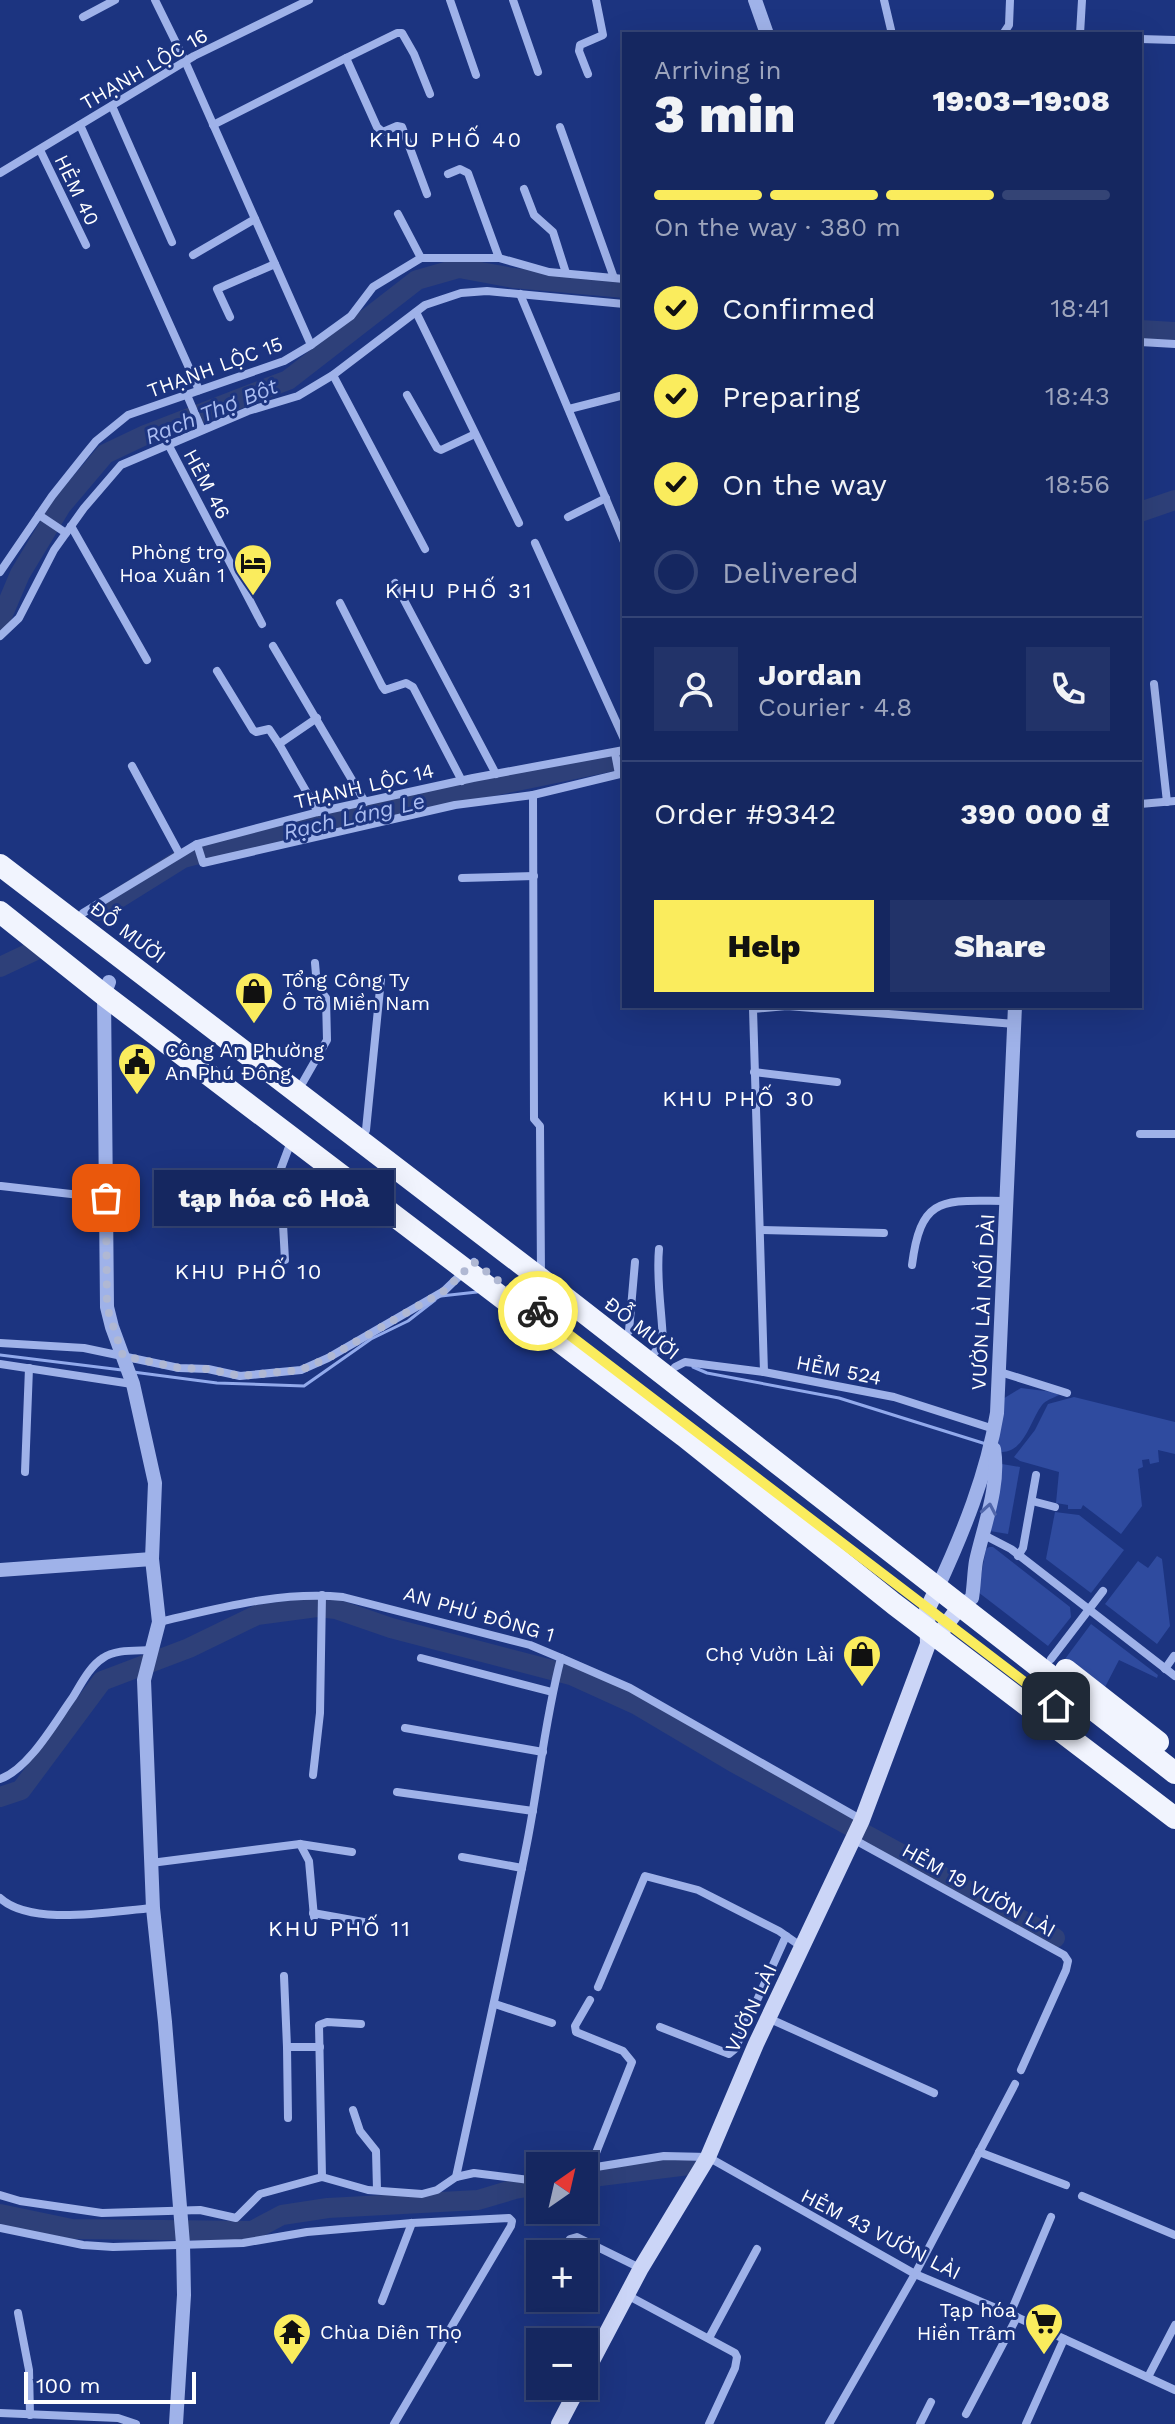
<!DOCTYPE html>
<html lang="en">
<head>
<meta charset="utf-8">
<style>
  :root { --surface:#152760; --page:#223369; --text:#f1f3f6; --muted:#9da5bd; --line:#344475; --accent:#faec5d }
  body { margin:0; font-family:"Work Sans",sans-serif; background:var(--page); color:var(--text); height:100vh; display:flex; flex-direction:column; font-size:30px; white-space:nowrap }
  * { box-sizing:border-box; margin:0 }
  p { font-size:26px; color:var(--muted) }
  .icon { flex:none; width:44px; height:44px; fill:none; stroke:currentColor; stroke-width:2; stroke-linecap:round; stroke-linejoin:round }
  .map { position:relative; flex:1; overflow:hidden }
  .details { position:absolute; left:622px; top:32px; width:520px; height:976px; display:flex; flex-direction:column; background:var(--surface); border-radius:0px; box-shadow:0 8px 32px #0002,0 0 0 2px var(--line) }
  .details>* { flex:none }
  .needle { width:52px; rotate:34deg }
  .fabs { position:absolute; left:526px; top:2152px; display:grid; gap:16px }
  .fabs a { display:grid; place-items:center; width:72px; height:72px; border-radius:0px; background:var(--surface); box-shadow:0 8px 32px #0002,0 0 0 2px var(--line); font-size:40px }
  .scale { position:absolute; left:24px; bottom:20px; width:172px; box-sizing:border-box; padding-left:8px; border:4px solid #fff; border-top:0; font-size:22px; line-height:28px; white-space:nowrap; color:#fff; -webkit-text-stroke:6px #1c3480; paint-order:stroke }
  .pin { position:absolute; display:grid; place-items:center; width:68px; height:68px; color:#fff; margin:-34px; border-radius:16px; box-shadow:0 4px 12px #0006 }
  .courier { position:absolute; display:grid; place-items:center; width:80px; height:80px; margin:-40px; border:6px solid #faec5d; border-radius:50%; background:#fff; color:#222; box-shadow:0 2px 10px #0007 }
  .bubble { position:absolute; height:56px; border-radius:0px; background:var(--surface); box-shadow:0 8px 32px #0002,0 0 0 2px var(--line); font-size:26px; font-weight:800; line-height:56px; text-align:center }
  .overview em { font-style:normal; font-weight:800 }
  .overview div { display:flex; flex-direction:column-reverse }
  .overview { display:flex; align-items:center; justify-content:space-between; height:136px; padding:0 32px }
  h1 { font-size:52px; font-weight:800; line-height:60px }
  .bar { display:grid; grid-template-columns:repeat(4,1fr); gap:12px 8px; align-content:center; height:96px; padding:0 32px }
  .bar i { height:10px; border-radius:6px; background:var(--line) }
  .bar .selected { background:var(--accent) }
  .bar p { grid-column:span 4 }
  .line { display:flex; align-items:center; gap:20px; padding:0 32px; border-top:2px solid var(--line) }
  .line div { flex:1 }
  .round { display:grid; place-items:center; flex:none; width:84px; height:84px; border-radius:0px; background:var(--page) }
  ol { padding:0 32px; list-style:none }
  li { display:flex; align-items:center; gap:24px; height:88px }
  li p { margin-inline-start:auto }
  li .icon { padding:8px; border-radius:50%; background:var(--accent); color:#111; stroke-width:4 }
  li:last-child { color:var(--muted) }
  li i { width:44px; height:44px; border:4px solid var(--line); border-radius:50% }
  .button { display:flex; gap:16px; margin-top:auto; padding:16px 32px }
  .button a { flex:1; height:92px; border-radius:0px; background:var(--accent); color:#111; font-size:32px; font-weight:800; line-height:92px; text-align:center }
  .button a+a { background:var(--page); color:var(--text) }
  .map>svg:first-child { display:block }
  .green { fill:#2f4b9f }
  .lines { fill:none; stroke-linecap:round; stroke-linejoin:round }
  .stream { stroke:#92aaec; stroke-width:3 }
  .river { stroke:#2e4079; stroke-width:20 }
  .minor { stroke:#9fb2e9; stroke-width:8 }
  .tertiary { stroke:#9fb2e9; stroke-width:14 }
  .secondary { stroke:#cbd5f7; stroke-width:16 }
  .trunk { stroke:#f1f4fe; stroke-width:22 }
  .oneway { stroke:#5066aa }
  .done { stroke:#b0b8d3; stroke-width:8; stroke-dasharray:0 14.4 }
  .route { stroke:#faec5d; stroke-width:10 }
  .labels { text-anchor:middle; stroke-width:6; stroke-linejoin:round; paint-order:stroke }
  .street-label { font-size:20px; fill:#fff; stroke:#1c3480 }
  .poi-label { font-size:20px; fill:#fff; stroke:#1c3480; text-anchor:end }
  .neighbourhood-label { font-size:22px; letter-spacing:2px; fill:#fff; stroke:#1c3480 }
  .water-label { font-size:22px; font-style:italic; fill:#abbdf1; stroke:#1c3480 }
</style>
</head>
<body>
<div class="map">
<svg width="1175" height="2424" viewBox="0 0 1175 2424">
  <rect width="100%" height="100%" fill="#1c3480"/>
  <g class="green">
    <path d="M1021,1388L1053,1392L1059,1395C1053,1398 1046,1400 1042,1405C1030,1421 1025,1451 1002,1452L998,1450L1001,1400Z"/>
    <polygon points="1074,1397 1175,1422 1175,1454 1158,1450 1159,1462 1150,1464 1149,1459 1142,1460 1143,1467 1138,1469 1142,1506 1121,1534 1083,1505 1081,1509 1068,1509 1068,1505 1056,1503 1059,1472 1020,1461 1014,1457 1035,1430 1048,1404"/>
    <polygon points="1002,1464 1020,1467 1008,1534 990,1531"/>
    <polygon points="1055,1512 1079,1515 1124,1550 1091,1593 1046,1559"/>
    <polygon points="989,1547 993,1547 1070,1607 1071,1617 1048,1646 978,1592 986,1549"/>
    <polygon points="1157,1556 1162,1559 1170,1626 1157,1644 1105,1604 1138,1561 1148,1568"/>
    <polygon points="1091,1624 1158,1675 1157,1678 1119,1660 1104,1689 1065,1659"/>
  </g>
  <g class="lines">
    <g class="stream">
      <polyline points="441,1296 477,1292"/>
      <polyline points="0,1355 122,1370"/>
      <polyline points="693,1367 707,1373 839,1398 986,1444"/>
      <polyline points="133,1372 217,1383 304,1386 371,1339 408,1321 435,1300"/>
    </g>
    <g class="river">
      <polyline points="1140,330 1175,332"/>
      <polyline points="1140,512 1175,500"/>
      <polyline points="0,621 20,574 61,506 105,454 145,435 288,380 417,280 459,268 513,278 624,288"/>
      <polyline points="98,911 183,858 328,820 624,759"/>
      <polyline points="0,967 36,950"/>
      <polyline points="0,1797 21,1790 102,1681 189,1648 257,1615 317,1607 336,1609 391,1628 571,1675 637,1705 733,1762 1055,1938"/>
      <polyline points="584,2178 689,2165"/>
      <polyline points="0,2214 72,2229 252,2231 282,2215 328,2208 478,2200 515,2189 540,2185"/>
    </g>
    <g class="minor">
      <polyline points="155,0 185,61 311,345"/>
      <polyline points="450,0 476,75"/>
      <polyline points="513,0 538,72"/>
      <polyline points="884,0 892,34"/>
      <polyline points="83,17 115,0"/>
      <polyline points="1003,34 1009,25 1010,0"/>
      <polyline points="1080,34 1082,0"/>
      <polyline points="1140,39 1175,40"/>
      <polyline points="346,58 397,33 402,33 414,54 430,94"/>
      <polyline points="588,74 579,51 580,45 603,35 596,0"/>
      <polyline points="112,106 172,242"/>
      <polyline points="80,125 199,390"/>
      <polyline points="213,125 346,58 377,127 383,132 397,126 402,127 427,194"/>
      <polyline points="560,127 614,278"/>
      <polyline points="40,150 86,245"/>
      <polyline points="0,173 194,56 309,0"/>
      <polyline points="448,174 460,169 468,173 499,258"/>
      <polyline points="524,189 534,215 553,232 566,273"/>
      <polyline points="398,214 421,258"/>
      <polyline points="193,255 255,219"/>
      <polyline points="520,294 624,542"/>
      <polyline points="416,312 519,523"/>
      <polyline points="230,317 217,289 275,264"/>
      <polyline points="1140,342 1175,344"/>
      <polyline points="333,375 425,549"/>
      <polyline points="187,395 202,430"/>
      <polyline points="407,395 437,448 441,450 475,434"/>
      <polyline points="569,409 624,395"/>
      <polyline points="168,444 262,624"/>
      <polyline points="39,515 66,533"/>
      <polyline points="568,517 606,498"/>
      <polyline points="71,526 147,660"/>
      <polyline points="535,543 624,739"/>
      <polyline points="0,572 52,496 87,452 96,441 128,415 284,361 311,345 351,316 373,287 421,258 499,258 549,272 624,279"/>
      <polyline points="395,583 496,774"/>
      <polyline points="340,603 382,686 385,690 406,683 413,687 462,781"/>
      <polyline points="0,636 19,618 54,550 84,508 121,465 248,411 298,396 333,375 425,305 461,293 487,291 624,304"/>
      <polyline points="273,646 365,802"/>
      <polyline points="217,671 253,730 256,732 269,729 279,744"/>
      <polyline points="1154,684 1167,802"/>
      <polyline points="317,718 279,744 318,812"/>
      <polyline points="615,753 619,774"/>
      <polyline points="132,766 179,853"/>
      <polyline points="533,795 534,1119 540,1126 541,1276"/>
      <polyline points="1140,804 1175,801"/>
      <polyline points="197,844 203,863 455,805 533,795 624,773"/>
      <polyline points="462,878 534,876"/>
      <polyline points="83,913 197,844 318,812 473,778 624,750"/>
      <polyline points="754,1072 837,1082"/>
      <polyline points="303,1082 327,1040 326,998 317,986 315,963"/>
      <polyline points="366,1130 381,979"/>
      <polyline points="1140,1134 1175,1134"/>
      <polyline points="1,1186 106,1198"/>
      <polyline points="761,1230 884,1233"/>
      <polyline points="285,1260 280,1171 292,1139"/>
      <path d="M912,1265C921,1193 945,1201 1007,1201"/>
      <polyline points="629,1331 635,1262"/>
      <polyline points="0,1343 84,1348 179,1368 208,1369 240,1376 301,1370 328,1358 444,1291 474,1262"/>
      <path d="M655,1352L663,1343C662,1311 656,1280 659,1249"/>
      <polyline points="0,1364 132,1384"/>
      <polyline points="675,1367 685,1362 764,1372 894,1397 994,1429"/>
      <polyline points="764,1372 753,1009 787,1006 1015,1024"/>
      <polyline points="1000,1372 1067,1393"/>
      <polyline points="25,1472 29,1368"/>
      <polyline points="1032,1501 1055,1507"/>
      <polyline points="984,1535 1011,1549 1175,1676"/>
      <polyline points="1018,1556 1023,1548 1036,1475"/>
      <path d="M159,1622C220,1608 280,1591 343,1597L530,1645L561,1658L630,1688L862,1820"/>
      <polyline points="421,1658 552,1692"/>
      <polyline points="1051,1659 1103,1591"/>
      <polyline points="1165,1669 1174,1656"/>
      <polyline points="405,1728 543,1752"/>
      <polyline points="313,1775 320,1713 322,1595"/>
      <path d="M0,1779C29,1769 55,1722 73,1697C81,1684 90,1666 103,1658C115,1649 137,1651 151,1650"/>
      <polyline points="397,1792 533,1811"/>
      <polyline points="853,1839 1064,1955 1068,1961 1066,1970 1021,2070"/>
      <polyline points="300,1844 309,1861 314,1917"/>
      <polyline points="462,1857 522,1868"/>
      <polyline points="151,1863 300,1844 352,1852"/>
      <path d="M0,1898C31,1927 112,1911 153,1908"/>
      <polyline points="313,1913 369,1923"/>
      <polyline points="284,1976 287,2047 320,2047"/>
      <polyline points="598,1987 645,1876 698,1890 779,1931 802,1947"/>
      <polyline points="495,2004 552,2023"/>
      <polyline points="768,2018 934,2093"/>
      <polyline points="660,2027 729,2054 735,2049 786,1936"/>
      <polyline points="287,2047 288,2118"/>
      <polyline points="353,2110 360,2131 376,2151 377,2190"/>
      <polyline points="979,2152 1066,2185"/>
      <polyline points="590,2168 632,2062 623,2051 576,2032 575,2026 590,2000"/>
      <polyline points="584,2169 664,2156 708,2157 915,2274 1010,2314 1175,2390"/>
      <polyline points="322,2177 319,2025 327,2022 361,2024"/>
      <path d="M456,2177C480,2065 505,1955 527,1843C539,1782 545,1719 561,1658"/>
      <polyline points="0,2195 20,2201 102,2213 200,2210 236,2218 260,2194 322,2177 368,2190 422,2194 437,2190 456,2177 474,2173 529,2180 540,2178"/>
      <polyline points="1082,2196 1175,2235"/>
      <polyline points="0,2228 83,2245 113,2247 243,2243 307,2232 412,2223 509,2218 512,2221 511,2226 394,2424"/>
      <polyline points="562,2254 570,2239 577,2237 640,2268"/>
      <polyline points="627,2295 735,2353 737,2357 735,2368 709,2424"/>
      <polyline points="382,2301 412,2223"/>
      <polyline points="18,2313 29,2370 30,2415"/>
      <polyline points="1010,2314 1051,2217"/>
      <polyline points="709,2338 757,2249"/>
      <polyline points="1148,2377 1175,2325"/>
      <polyline points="0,2413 118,2418 136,2424"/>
      <polyline points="966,2414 1017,2317"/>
      <polyline points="829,2424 915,2274 1015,2084"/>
      <polyline points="920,2424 931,2402"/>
      <polyline points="1026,2424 1064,2339"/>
    </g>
    <g class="tertiary">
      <polyline points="755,0 767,34"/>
      <polyline points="109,982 104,995 107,1307 112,1327 133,1384 155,1483 152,1559 159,1622 144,1680 153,1908 165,2022 183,2244 184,2295 176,2424"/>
      <polyline points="0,1570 152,1559"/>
      <path d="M937,1589C963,1533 987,1474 997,1413L1015,1006"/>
      <path d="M960,1606L972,1598C974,1586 974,1573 976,1561C984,1525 1000,1486 994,1449"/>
    </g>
    <g class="secondary">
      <polyline points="929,1643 938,1636 960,1606"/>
      <polyline points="584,2376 641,2268 708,2157 756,2044 862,1820 928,1644 927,1610 937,1589"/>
      <polyline points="559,2424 579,2386"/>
    </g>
    <g class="trunk">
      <polyline points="0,865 541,1279 1175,1773"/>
      <polyline points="0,912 104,995 684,1436 894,1604 1175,1818"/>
      <polyline points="1066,1670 1158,1742"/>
    </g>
  </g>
  <defs><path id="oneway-chevron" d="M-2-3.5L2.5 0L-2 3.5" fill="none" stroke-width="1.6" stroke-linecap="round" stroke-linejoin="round" transform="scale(2)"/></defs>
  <use class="oneway" href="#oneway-chevron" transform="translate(989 1509) rotate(-80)"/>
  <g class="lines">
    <polyline class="done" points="106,1198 107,1307 123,1356 179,1368 208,1369 240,1376 301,1370 328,1358 444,1291 474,1262 538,1311"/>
    <polyline class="route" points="538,1311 1056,1706"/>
  </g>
  <defs>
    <symbol id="hotel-pin" viewBox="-11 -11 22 30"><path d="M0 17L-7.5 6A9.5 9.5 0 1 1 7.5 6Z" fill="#faec5d" stroke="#1c3480"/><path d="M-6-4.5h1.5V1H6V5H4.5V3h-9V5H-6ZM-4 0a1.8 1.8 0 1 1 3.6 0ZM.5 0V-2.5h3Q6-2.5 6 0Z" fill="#111"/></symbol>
    <symbol id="shop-pin" viewBox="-11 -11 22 30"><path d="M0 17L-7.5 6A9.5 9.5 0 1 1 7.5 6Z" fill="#faec5d" stroke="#1c3480"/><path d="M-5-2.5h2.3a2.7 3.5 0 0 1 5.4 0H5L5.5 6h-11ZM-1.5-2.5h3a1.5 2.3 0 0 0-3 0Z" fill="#111"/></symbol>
    <symbol id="civic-pin" viewBox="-11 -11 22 30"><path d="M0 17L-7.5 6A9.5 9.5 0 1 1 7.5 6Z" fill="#faec5d" stroke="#1c3480"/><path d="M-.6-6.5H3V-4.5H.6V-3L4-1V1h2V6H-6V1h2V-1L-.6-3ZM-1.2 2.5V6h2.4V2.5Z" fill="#111"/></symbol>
    <symbol id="supermarket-pin" viewBox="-11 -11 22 30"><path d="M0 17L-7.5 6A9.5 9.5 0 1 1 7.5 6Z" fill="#faec5d" stroke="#1c3480"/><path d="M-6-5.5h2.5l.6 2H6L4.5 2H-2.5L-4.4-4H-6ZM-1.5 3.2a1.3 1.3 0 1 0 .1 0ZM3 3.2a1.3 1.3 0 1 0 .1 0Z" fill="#111"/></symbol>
    <symbol id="temple-pin" viewBox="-11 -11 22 30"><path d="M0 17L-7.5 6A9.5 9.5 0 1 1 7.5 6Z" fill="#faec5d" stroke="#1c3480"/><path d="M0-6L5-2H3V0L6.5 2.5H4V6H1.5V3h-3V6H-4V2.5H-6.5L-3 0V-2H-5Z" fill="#111"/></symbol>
  </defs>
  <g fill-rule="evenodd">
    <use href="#hotel-pin" x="231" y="541" width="44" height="60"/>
    <use href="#shop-pin" x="232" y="969" width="44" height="60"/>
    <use href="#civic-pin" x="115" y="1040" width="44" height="60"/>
    <use href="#shop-pin" x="840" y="1632" width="44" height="60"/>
    <use href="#supermarket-pin" x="1022" y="2300" width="44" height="60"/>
    <use href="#temple-pin" x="270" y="2310" width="44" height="60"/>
  </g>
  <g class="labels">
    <g class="street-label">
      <text transform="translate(144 69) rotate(-30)" y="7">THẠNH LỘC 16</text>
      <text transform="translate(77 190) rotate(64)" y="7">HẺM 40</text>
      <text transform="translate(215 367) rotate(-20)" y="7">THẠNH LỘC 15</text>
      <text transform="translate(207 484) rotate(62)" y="7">HẺM 46</text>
      <text transform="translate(364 786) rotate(-13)" y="7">THẠNH LỘC 14</text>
      <text transform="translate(128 932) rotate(37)" y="7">ĐỖ MƯỜI</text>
      <text transform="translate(983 1302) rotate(-87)" y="7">VƯỜN LÀI NỐI DÀI</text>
      <text transform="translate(642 1328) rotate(38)" y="7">ĐỖ MƯỜI</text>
      <text transform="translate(839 1370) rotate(11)" y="7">HẺM 524</text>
      <text transform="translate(479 1614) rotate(16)" y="7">AN PHÚ ĐÔNG 1</text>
      <text transform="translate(979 1890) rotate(29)" y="7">HẺM 19 VƯỜN LÀI</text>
      <text transform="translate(751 2008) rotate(-65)" y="7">VƯỜN LÀI</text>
      <text transform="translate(881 2234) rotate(27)" y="7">HẺM 43 VƯỜN LÀI</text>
    </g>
    <g class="poi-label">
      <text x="225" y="559">Phòng trọ<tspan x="225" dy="23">Hoa Xuân 1</tspan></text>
      <text x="282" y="987" text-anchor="start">Tổng Công Ty<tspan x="282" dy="23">Ô Tô Miền Nam</tspan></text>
      <text x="165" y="1057" text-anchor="start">Công An Phường<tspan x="165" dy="23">An Phú Đông</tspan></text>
      <text x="834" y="1661">Chợ Vườn Lài</text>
      <text x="1016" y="2317">Tạp hóa<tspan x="1016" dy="23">Hiền Trâm</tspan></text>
      <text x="320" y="2339" text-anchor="start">Chùa Diên Thọ</text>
    </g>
    <g class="neighbourhood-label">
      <text x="446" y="147">KHU PHỐ 40</text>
      <text x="459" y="598">KHU PHỐ 31</text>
      <text x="739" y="1106">KHU PHỐ 30</text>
      <text x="249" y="1279">KHU PHỐ 10</text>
      <text x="340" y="1936">KHU PHỐ 11</text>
    </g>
    <g class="water-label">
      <text transform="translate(211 411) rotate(-22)" y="8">Rạch Thợ Bột</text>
      <text transform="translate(354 816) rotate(-13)" y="8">Rạch Láng Le</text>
    </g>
  </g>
</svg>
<div class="fabs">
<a><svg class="needle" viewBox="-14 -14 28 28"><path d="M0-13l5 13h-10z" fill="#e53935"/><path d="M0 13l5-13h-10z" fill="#9da5bd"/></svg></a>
<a>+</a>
<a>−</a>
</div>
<div class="scale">100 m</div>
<div class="pin" style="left:106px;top:1198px;background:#ea580c"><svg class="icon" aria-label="bag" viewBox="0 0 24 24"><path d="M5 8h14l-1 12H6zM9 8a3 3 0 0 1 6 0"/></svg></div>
<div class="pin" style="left:1056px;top:1706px;background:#1f2937"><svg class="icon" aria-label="home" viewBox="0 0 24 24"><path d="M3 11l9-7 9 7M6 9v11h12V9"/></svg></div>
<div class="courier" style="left:538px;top:1311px"><svg class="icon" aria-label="bike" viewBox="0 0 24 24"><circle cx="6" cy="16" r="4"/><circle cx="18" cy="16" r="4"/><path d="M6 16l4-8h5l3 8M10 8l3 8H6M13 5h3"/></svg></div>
<div class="bubble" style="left:154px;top:1170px;width:240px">tạp hóa cô Hoà</div>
<section class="details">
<div class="overview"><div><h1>3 min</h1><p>Arriving in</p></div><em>19:03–19:08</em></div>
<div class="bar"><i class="selected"></i><i class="selected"></i><i class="selected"></i><i></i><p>On the way · 380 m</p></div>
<ol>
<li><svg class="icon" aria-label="check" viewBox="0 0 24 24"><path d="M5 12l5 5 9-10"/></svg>Confirmed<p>18:41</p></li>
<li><svg class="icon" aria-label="check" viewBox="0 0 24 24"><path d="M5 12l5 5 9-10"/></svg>Preparing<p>18:43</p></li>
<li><svg class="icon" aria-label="check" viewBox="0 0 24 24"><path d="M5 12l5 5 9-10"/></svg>On the way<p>18:56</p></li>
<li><i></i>Delivered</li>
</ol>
<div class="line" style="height:144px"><a class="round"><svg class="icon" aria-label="person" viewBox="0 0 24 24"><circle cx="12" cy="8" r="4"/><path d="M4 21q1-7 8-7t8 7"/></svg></a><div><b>Jordan</b><p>Courier · 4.8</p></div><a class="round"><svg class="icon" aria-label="phone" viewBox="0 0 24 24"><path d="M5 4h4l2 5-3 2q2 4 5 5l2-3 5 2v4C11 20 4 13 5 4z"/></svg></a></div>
<div class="line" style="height:104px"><div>Order #9342</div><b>390 000 ₫</b></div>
<div class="button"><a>Help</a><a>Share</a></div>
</section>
</div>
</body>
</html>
